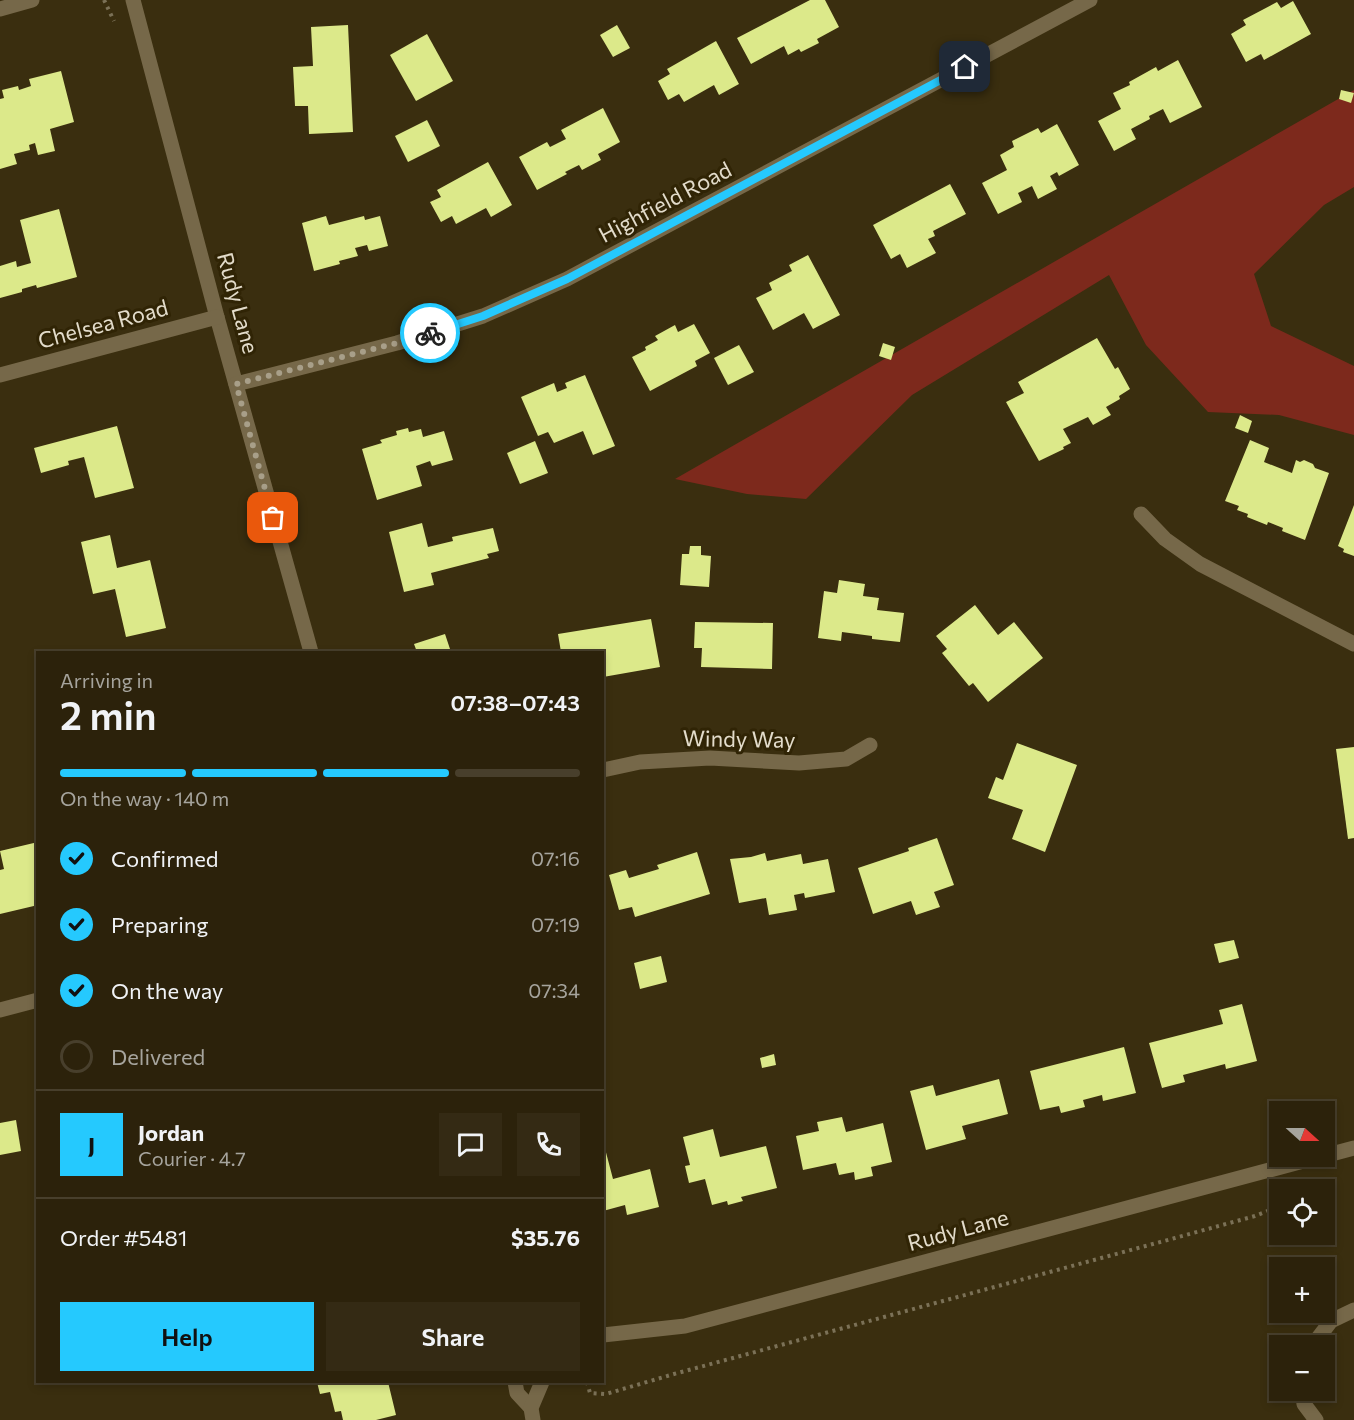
<!DOCTYPE html>
<html lang="en">
<head>
<meta charset="utf-8">
<style>
  :root { --surface:#2c220b; --page:#342a14; --text:#f1f3f6; --muted:#a6a49d; --line:#483f2c; --accent:#25c9fe }
  body { margin:0; font-family:Commissioner,sans-serif; background:var(--page); color:var(--text); height:100vh; display:flex; flex-direction:column; font-size:22px; white-space:nowrap }
  * { box-sizing:border-box; margin:0 }
  p { font-size:20px; color:var(--muted) }
  .icon { flex:none; width:33px; height:33px; fill:none; stroke:currentColor; stroke-width:2; stroke-linecap:round; stroke-linejoin:round }
  .map { position:relative; flex:1; overflow:hidden }
  .sheet { position:absolute; left:36px; top:651px; width:568px; height:732px; display:flex; flex-direction:column; background:var(--surface); border-radius:0px; box-shadow:0 3px 9px #0003,0 0 0 2px var(--line) }
  .sheet>* { flex:none }
  .needle { width:39px; rotate:111deg }
  .fabs { position:absolute; left:1269px; top:1101px; display:grid; gap:12px }
  .fabs a { display:grid; place-items:center; width:66px; height:66px; border-radius:0px; background:var(--surface); box-shadow:0 3px 9px #0003,0 0 0 2px var(--line); font-size:30px }
  .pin { position:absolute; display:grid; place-items:center; width:51px; height:51px; color:#fff; margin:-26px; border-radius:12px; box-shadow:0 3px 9px #0006 }
  .courier { position:absolute; display:grid; place-items:center; width:60px; height:60px; margin:-30px; border:4px solid #25c9fe; border-radius:50%; background:#fff; color:#222; box-shadow:0 2px 8px #0007 }
  .head em { font-style:normal; font-weight:600 }
  .head div { display:flex; flex-direction:column-reverse }
  .head { display:flex; align-items:center; justify-content:space-between; height:102px; padding:0 24px }
  h1 { font-size:39px; font-weight:600; line-height:45px }
  .bar { display:grid; grid-template-columns:repeat(4,1fr); gap:9px 6px; align-content:center; height:72px; padding:0 24px }
  .bar i { height:8px; border-radius:4px; background:var(--line) }
  .bar .selected { background:var(--accent) }
  .bar p { grid-column:span 4 }
  .line { display:flex; align-items:center; gap:15px; padding:0 24px; border-top:2px solid var(--line) }
  .line div { flex:1 }
  .round { display:grid; place-items:center; flex:none; width:63px; height:63px; border-radius:0px; background:var(--page) }
  ol { padding:0 24px; list-style:none }
  li { display:flex; align-items:center; gap:18px; height:66px }
  li p { margin-inline-start:auto }
  li .icon { padding:6px; border-radius:50%; background:var(--accent); color:#111; stroke-width:4 }
  li:last-child { color:var(--muted) }
  li i { width:33px; height:33px; border:3px solid var(--line); border-radius:50% }
  .action { display:flex; gap:12px; margin-top:auto; padding:12px 24px }
  .action a { flex:1; height:69px; border-radius:0px; background:var(--accent); color:#111; font-size:24px; font-weight:600; line-height:69px; text-align:center }
  .action a+a { background:var(--page); color:var(--text) }
  .map>svg:first-child { display:block }
  .green { fill:#7d291c }
  .building { fill:#dce98a }
  .lines { fill:none; stroke-linecap:round; stroke-linejoin:round }
  .path { stroke:#7b7157; stroke-width:4; stroke-dasharray:3 4.5; stroke-linecap:butt }
  .service { stroke:#766849; stroke-width:15 }
  .minor { stroke:#766849; stroke-width:15 }
  .done { stroke:#a89f89; stroke-width:6; stroke-dasharray:0 10.8 }
  .route { stroke:#25c9fe; stroke-width:8 }
  .labels { text-anchor:middle; stroke-width:6; stroke-linejoin:round; paint-order:stroke }
  .street-label { font-size:22px; fill:#e3dccb; stroke:#302405 }
</style>
</head>
<body>
<div class="map">
<svg width="1354" height="1420" viewBox="0 0 1354 1420">
  <rect width="100%" height="100%" fill="#3a2e0f"/>
  <polygon class="green" points="1354,90 1354,187 1324,205 1254,274 1271,326 1354,366 1354,435 1279,415 1208,412 1146,345 1109,275 912,395 806,499 747,494 675,479"/>
  <g class="building">
    <polygon points="810,0 825,0 839,27 817,39 819,43 801,52 799,49 788,55 784,46 751,64 737,38"/>
    <polygon points="1293,1 1311,34 1264,60 1261,54 1246,62 1231,34 1246,25 1243,20 1277,2 1281,8"/>
    <polygon points="348,25 353,132 309,134 308,106 295,106 293,67 313,66 311,27"/>
    <polygon points="617,25 630,48 613,57 600,35"/>
    <polygon points="427,34 453,81 416,101 390,55"/>
    <polygon points="716,41 739,84 719,95 714,85 684,102 679,94 668,100 658,81 670,74 667,69"/>
    <polygon points="1178,60 1202,107 1170,123 1163,109 1149,116 1150,119 1131,129 1136,139 1114,151 1098,121 1121,109 1113,93 1130,85 1129,82 1156,67 1158,71"/>
    <polygon points="61,71 74,122 50,129 55,151 38,155 35,143 29,145 30,150 14,154 17,164 0,169 0,99 4,98 2,90 18,86 19,90 31,86 29,79"/>
    <polygon points="1341,90 1354,93 1351,103 1339,99"/>
    <polygon points="603,108 620,142 598,154 601,160 582,170 579,165 565,172 567,174 537,190 519,157 547,142 550,147 566,139 561,130"/>
    <polygon points="427,120 440,146 408,162 395,136"/>
    <polygon points="1057,124 1079,165 1059,176 1057,172 1050,176 1057,189 1038,199 1032,186 1018,193 1022,202 998,214 982,183 1007,170 1000,155 1014,147 1012,141 1038,128 1041,133"/>
    <polygon points="488,162 512,205 491,217 486,208 456,224 452,216 441,222 430,202 441,197 437,190"/>
    <polygon points="950,184 966,214 933,231 935,236 928,239 936,253 907,268 900,254 891,259 873,225"/>
    <polygon points="59,209 77,277 37,288 36,285 22,289 22,292 0,298 0,266 16,261 17,267 31,263 20,220"/>
    <polygon points="326,216 329,225 364,216 365,220 380,216 388,246 369,251 367,245 355,248 358,256 339,261 340,264 314,271 302,223"/>
    <polygon points="808,255 840,315 813,329 804,313 773,330 756,298 772,290 769,283 792,271 789,265"/>
    <polygon points="694,324 710,353 695,361 697,366 650,391 632,357 646,350 645,347 658,340 655,336 675,325 678,332"/>
    <polygon points="1097,338 1115,369 1118,367 1130,389 1119,396 1120,399 1106,407 1111,415 1093,425 1088,417 1063,429 1071,443 1063,447 1064,449 1039,461 1006,402 1024,393 1018,382"/>
    <polygon points="883,343 895,347 891,360 879,356"/>
    <polygon points="739,345 754,372 728,385 714,358"/>
    <polygon points="585,375 615,446 593,455 583,431 554,443 548,432 538,436 521,397 554,383 557,392 567,388 565,383"/>
    <polygon points="1240,415 1252,421 1248,433 1235,428"/>
    <polygon points="117,426 134,488 95,498 84,457 68,461 69,465 41,473 34,448"/>
    <polygon points="408,428 409,432 421,429 423,437 444,431 453,460 432,466 430,461 416,466 422,486 377,500 362,449 382,443 380,440 397,435 396,431"/>
    <polygon points="1250,440 1269,448 1264,462 1292,473 1296,460 1300,462 1304,460 1313,464 1315,468 1329,473 1305,540 1282,531 1283,528 1268,522 1267,525 1247,517 1248,514 1237,510 1239,506 1225,501"/>
    <polygon points="535,441 548,473 520,484 507,453"/>
    <polygon points="1354,505 1354,556 1343,552 1344,549 1338,546"/>
    <polygon points="422,523 428,547 453,541 452,537 493,528 499,551 487,554 489,558 431,573 434,585 404,592 389,532"/>
    <polygon points="110,535 117,568 150,560 166,628 126,637 115,589 93,594 81,542"/>
    <polygon points="690,546 701,546 701,555 711,556 709,587 680,585 682,554 689,554"/>
    <polygon points="839,580 865,584 863,596 879,598 877,610 904,613 900,642 872,639 872,636 842,632 841,641 818,638 824,591 837,593"/>
    <polygon points="975,605 998,635 1014,622 1043,658 988,702 973,683 969,686 942,653 947,649 936,636"/>
    <polygon points="651,619 660,667 603,677 603,652 561,652 558,634"/>
    <polygon points="695,622 773,623 772,669 701,667 702,648 694,648"/>
    <polygon points="445,634 451,652 417,652 414,644"/>
    <polygon points="1017,743 1077,765 1045,852 1012,839 1023,810 988,798 996,777 1003,780"/>
    <polygon points="1354,747 1354,838 1348,839 1336,749"/>
    <polygon points="937,838 954,885 934,892 940,907 916,915 911,901 873,914 858,868 909,851 908,848"/>
    <polygon points="38,842 38,905 0,914 0,870 4,869 0,851"/>
    <polygon points="697,852 710,894 635,917 632,907 619,910 609,875 626,870 629,878 659,869 657,865"/>
    <polygon points="765,853 767,861 801,854 803,864 828,859 835,892 805,898 804,893 794,895 797,910 769,915 766,898 739,903 730,859 751,857"/>
    <polygon points="1234,940 1239,958 1219,963 1214,944"/>
    <polygon points="661,956 667,982 640,989 634,963"/>
    <polygon points="1242,1004 1257,1061 1226,1069 1225,1064 1183,1075 1185,1082 1162,1088 1149,1043 1223,1024 1219,1010"/>
    <polygon points="1124,1047 1136,1093 1103,1101 1102,1095 1083,1100 1085,1107 1061,1113 1059,1106 1040,1110 1030,1071"/>
    <polygon points="774,1054 776,1065 762,1068 760,1058"/>
    <polygon points="999,1079 1008,1114 962,1126 966,1139 926,1150 910,1091 933,1085 936,1096"/>
    <polygon points="842,1117 846,1132 883,1123 892,1162 871,1167 873,1176 855,1180 854,1172 839,1175 836,1163 803,1170 796,1136 819,1131 817,1122"/>
    <polygon points="16,1120 21,1151 0,1155 0,1123"/>
    <polygon points="713,1129 720,1157 766,1146 777,1188 741,1197 743,1201 728,1205 727,1201 712,1205 705,1179 689,1183 685,1166 690,1165 683,1137"/>
    <polygon points="603,1141 613,1179 650,1169 659,1207 627,1215 625,1205 603,1211"/>
    <polygon points="317,1382 388,1382 396,1415 376,1420 343,1420 341,1411 335,1412 330,1392 320,1394"/>
  </g>
  <g class="lines">
    <g class="path">
      <polyline points="104,0 114,21"/>
      <polyline points="1311,1190 1329,1179"/>
      <polyline points="587,1382 590,1393 606,1394 674,1374 1175,1238 1255,1216 1280,1206"/>
    </g>
    <g class="service">
      <polyline points="1312,1346 1331,1321 1354,1310"/>
      <polyline points="1302,1390 1304,1404 1316,1420"/>
    </g>
    <g class="minor">
      <polyline points="133,0 217,317 311,652"/>
      <polyline points="0,9 32,0"/>
      <polyline points="0,375 217,317"/>
      <polyline points="236,384 397,343 483,316 567,279 1090,0"/>
      <polyline points="1141,514 1165,539 1200,564 1354,644"/>
      <polyline points="603,770 640,762 710,758 799,763 846,759 870,745"/>
      <polyline points="0,1010 38,1000"/>
      <polyline points="1324,1156 1354,1148"/>
      <polyline points="603,1335 685,1326 1322,1156"/>
      <polyline points="515,1382 517,1393 531,1408"/>
      <polyline points="533,1420 531,1408 542,1382"/>
    </g>
  </g>
  <g class="lines">
    <polyline class="done" points="273,518 236,384 397,343 430,333"/>
    <polyline class="route" points="430,333 483,316 567,279 965,67"/>
  </g>
  <g class="labels">
    <g class="street-label">
      <text transform="translate(665 202) rotate(-28)" y="8">Highfield Road</text>
      <text transform="translate(238 303) rotate(75)" y="8">Rudy Lane</text>
      <text transform="translate(103 324) rotate(-15)" y="8">Chelsea Road</text>
      <text transform="translate(739 739) rotate(1)" y="8">Windy Way</text>
      <text transform="translate(958 1230) rotate(-15)" y="8">Rudy Lane</text>
    </g>
  </g>
</svg>
<div class="fabs">
<a><svg class="needle" viewBox="-14 -14 28 28"><path d="M0-13l5 13h-10z" fill="#e53935"/><path d="M0 13l5-13h-10z" fill="#a6a49d"/></svg></a>
<a><svg class="icon" aria-label="locate" viewBox="0 0 24 24"><circle cx="12" cy="12" r="6"/><path d="M12 2v4M12 18v4M2 12h4M18 12h4"/></svg></a>
<a>+</a>
<a>−</a>
</div>
<div class="pin" style="left:273px;top:518px;background:#ea580c"><svg class="icon" aria-label="bag" viewBox="0 0 24 24"><path d="M5 8h14l-1 12H6zM9 8a3 3 0 0 1 6 0"/></svg></div>
<div class="pin" style="left:965px;top:67px;background:#1f2937"><svg class="icon" aria-label="home" viewBox="0 0 24 24"><path d="M3 11l9-7 9 7M6 9v11h12V9"/></svg></div>
<div class="courier" style="left:430px;top:333px"><svg class="icon" aria-label="bike" viewBox="0 0 24 24"><circle cx="6" cy="16" r="4"/><circle cx="18" cy="16" r="4"/><path d="M6 16l4-8h5l3 8M10 8l3 8H6M13 5h3"/></svg></div>
<section class="sheet">
<div class="head"><div><h1>2 min</h1><p>Arriving in</p></div><em>07:38–07:43</em></div>
<div class="bar"><i class="selected"></i><i class="selected"></i><i class="selected"></i><i></i><p>On the way · 140 m</p></div>
<ol>
<li><svg class="icon" aria-label="check" viewBox="0 0 24 24"><path d="M5 12l5 5 9-10"/></svg>Confirmed<p>07:16</p></li>
<li><svg class="icon" aria-label="check" viewBox="0 0 24 24"><path d="M5 12l5 5 9-10"/></svg>Preparing<p>07:19</p></li>
<li><svg class="icon" aria-label="check" viewBox="0 0 24 24"><path d="M5 12l5 5 9-10"/></svg>On the way<p>07:34</p></li>
<li><i></i>Delivered</li>
</ol>
<div class="line" style="height:108px"><b class="round" style="background:var(--accent);color:#111">J</b><div><b>Jordan</b><p>Courier · 4.7</p></div><a class="round"><svg class="icon" aria-label="chat" viewBox="0 0 24 24"><path d="M4 5h16v11H9l-5 4z"/></svg></a><a class="round"><svg class="icon" aria-label="phone" viewBox="0 0 24 24"><path d="M5 4h4l2 5-3 2q2 4 5 5l2-3 5 2v4C11 20 4 13 5 4z"/></svg></a></div>
<div class="line" style="height:78px"><div>Order #5481</div><b>$35.76</b></div>
<div class="action"><a>Help</a><a>Share</a></div>
</section>
</div>
</body>
</html>
